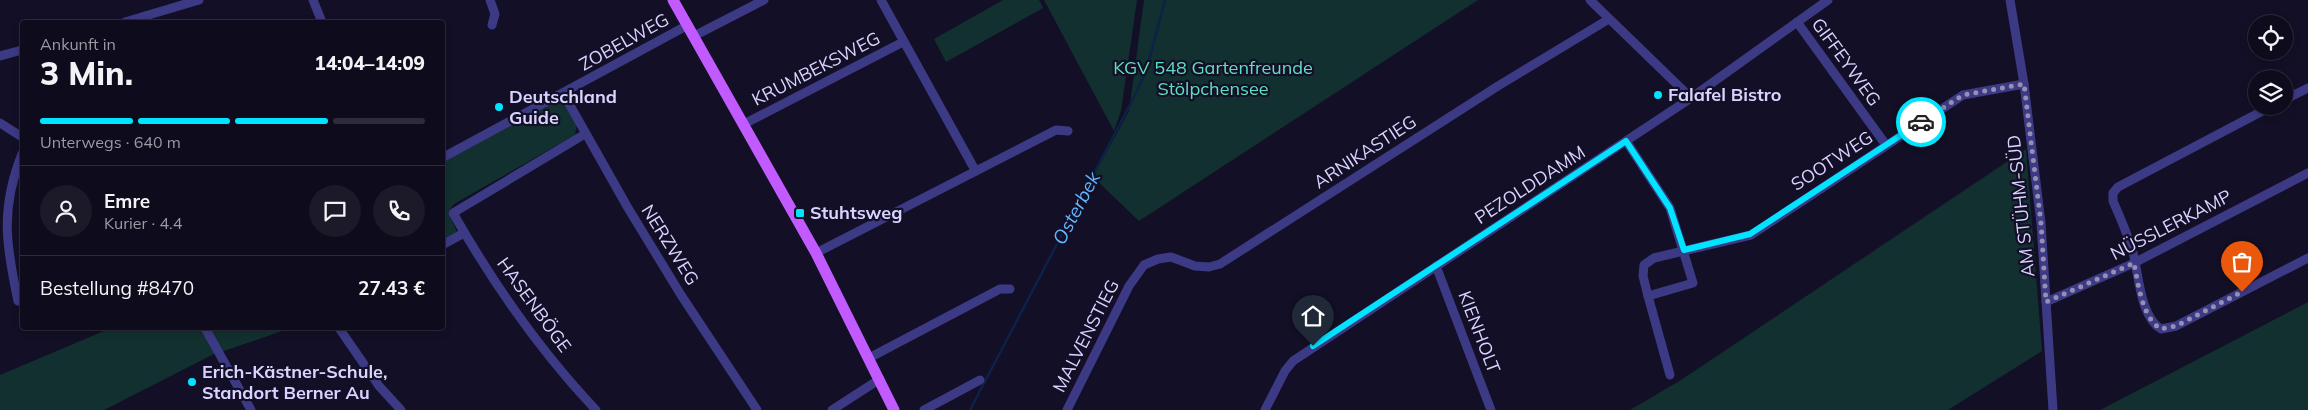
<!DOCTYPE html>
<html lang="de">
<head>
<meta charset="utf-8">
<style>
  :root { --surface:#0e0b1c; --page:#1c1929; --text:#f1f3f6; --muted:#9b9ba3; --line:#2e2b3b; --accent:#00e5ff }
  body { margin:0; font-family:Mulish,sans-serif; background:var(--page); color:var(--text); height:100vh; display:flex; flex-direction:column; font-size:19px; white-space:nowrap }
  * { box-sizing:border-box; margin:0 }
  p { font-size:16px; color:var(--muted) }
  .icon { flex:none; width:28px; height:28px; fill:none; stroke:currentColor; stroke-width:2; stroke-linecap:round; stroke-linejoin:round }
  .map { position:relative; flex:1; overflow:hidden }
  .drawer { position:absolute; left:20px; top:20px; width:425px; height:310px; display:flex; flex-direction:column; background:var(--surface); border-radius:5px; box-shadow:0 2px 8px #0003,0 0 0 1px var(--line) }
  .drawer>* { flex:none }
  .fabs { position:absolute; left:2248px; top:15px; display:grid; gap:10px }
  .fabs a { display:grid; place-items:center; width:45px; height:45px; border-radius:50%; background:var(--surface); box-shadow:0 2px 8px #0003,0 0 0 1px var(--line); font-size:25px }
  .pin { position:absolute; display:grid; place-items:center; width:42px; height:42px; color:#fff; margin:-51px -21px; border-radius:50% 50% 50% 0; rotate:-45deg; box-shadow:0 0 5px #0007 }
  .pin .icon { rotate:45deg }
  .courier { position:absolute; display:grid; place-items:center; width:50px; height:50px; margin:-25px; border:4px solid #00e5ff; border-radius:50%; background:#fff; color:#222; box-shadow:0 1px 6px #0007 }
  .headline em { font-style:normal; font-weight:800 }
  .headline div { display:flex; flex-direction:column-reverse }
  .headline { display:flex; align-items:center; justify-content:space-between; height:85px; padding:0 20px }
  h1 { font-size:32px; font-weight:800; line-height:38px }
  .bar { display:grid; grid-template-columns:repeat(4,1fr); gap:8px 5px; align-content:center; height:60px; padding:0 20px }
  .bar i { height:6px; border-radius:4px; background:var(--line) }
  .bar .on { background:var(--accent) }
  .bar p { grid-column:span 4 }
  .line { display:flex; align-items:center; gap:12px; padding:0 20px; border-top:1px solid var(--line) }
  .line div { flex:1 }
  .round { display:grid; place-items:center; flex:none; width:52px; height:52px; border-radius:26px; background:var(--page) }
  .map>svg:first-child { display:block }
  .green { fill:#12302f }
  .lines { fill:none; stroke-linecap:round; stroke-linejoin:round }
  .stream { stroke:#0c2248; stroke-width:2.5 }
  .minor { stroke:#3d3a85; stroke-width:9 }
  .major { stroke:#c25bff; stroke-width:11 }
  .done { stroke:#948fb3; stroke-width:5; stroke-dasharray:0 9 }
  .route { stroke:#00e5ff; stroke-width:6 }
  .poi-dot { fill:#00e5ff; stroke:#130f26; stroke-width:2 }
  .labels { text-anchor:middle; stroke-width:4.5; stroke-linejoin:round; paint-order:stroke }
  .street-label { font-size:18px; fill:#d9d4ff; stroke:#130f26 }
  .park-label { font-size:18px; fill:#5fe0c0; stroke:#130f26 }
  .poi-label { font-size:18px; font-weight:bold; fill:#d9d4ff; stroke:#130f26; text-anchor:start }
  .water-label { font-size:19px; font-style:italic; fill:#62b6ff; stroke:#130f26 }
</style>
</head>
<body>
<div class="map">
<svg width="2308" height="410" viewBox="0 0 2308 410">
  <rect width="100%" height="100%" fill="#130f26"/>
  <g class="green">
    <polygon points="1003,0 1039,0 1043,8 946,62 934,39"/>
    <polygon points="1044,0 1137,0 1121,111 1114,131"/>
    <polygon points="1144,0 1478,0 1139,221 1093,177 1129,111"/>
    <polygon points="558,100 565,103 577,124 575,135 454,204 448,212 457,232 443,240 442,163"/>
    <polygon points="2026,149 2042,351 1948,410 1630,410 1681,380"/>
    <polygon points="2308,302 2308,410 2100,410"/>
    <polygon points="111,328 291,328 212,355 104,410 0,410 0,375"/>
  </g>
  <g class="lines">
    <polyline class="stream" points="970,410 1133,99 1146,72 1165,0"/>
    <g class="minor">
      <polyline points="313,0 322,22"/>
      <polyline points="490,0 495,14 492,25"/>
      <polyline points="881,0 975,170"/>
      <polyline points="1590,0 1691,98"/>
      <polyline points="2010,0 2024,84 2041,223 2053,410"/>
      <polyline points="125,22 199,0"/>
      <polyline points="1797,22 1886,145"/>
      <polyline points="694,36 764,0"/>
      <polyline points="0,56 22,50"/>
      <polyline points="563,93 628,208 681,295 757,410"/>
      <polyline points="2284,100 2308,88"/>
      <path d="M2272,106L2118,187L2113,193V201C2120,217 2127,233 2132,249C2139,271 2139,316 2161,329L2176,326L2308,258"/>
      <polyline points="0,123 22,137"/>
      <polyline points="744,124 903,42"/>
      <path d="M585,134L453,213C493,283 541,352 596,410"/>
      <polyline points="1626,141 1670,208 1693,283 1648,296 1643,276 1644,265 1654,258 1751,235 1963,95 2024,84"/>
      <polyline points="442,158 688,25"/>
      <polyline points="442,245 464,233"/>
      <polyline points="816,253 1056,130 1068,131"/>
      <polyline points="1436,266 1491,410"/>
      <polyline points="1648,296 1670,375"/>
      <path d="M18,301C6,245 0,209 22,154"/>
      <polyline points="2046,302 2134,263 2308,173"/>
      <polyline points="205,328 251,410"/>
      <polyline points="339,328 379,386 401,410"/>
      <polyline points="869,358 1000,289 1010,289"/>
      <polyline points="832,410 880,379"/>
      <polyline points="924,410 980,380"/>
      <polyline points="1067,410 1129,286 1144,265 1158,259 1171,257 1195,266 1209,267 1220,264 1498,86 1609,19"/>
      <polyline points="1265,410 1285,371 1293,361 1691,98 1828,0"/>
    </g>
    <polyline class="major" points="673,0 816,253 894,410"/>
  </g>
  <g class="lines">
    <path class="done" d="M1921,122L1963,95L2024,84L2041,223L2046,302L2134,263C2138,283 2142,318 2161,329L2176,326L2242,292"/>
    <polyline class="route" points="1313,346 1626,141 1670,208 1684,250 1750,234 1921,122"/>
  </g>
  <g class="poi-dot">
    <circle cx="1658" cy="95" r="5"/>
    <circle cx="499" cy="107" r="5"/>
    <rect x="795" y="208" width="10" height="10" rx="2.5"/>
    <circle cx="192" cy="382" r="5"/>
  </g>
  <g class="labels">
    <g class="street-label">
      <text transform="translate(624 42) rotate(-29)" y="6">ZOBELWEG</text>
      <text transform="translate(1846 62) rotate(54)" y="6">GIFFEYWEG</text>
      <text transform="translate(816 69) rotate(-27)" y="6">KRUMBEKSWEG</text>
      <text transform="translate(1365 152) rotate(-33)" y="6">ARNIKASTIEG</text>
      <text transform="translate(1832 161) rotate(-33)" y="6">SOOTWEG</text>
      <text transform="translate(1530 185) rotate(-33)" y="6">PEZOLDDAMM</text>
      <text transform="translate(2021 206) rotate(-96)" y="6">AM STÜHM-SÜD</text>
      <text transform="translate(2171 225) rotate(-27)" y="6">NÜSSLERKAMP</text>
      <text transform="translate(670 245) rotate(58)" y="6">NERZWEG</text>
      <text transform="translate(534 305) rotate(54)" y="6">HASENBÖGE</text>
      <text transform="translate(1479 332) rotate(69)" y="6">KIENHOLT</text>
      <text transform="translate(1086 336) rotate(-63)" y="6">MALVENSTIEG</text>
    </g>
    <g class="park-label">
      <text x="1213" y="74">KGV 548 Gartenfreunde<tspan x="1213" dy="21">Stölpchensee</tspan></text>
    </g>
    <g class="poi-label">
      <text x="1668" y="101">Falafel Bistro</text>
      <text x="509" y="103">Deutschland<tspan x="509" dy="21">Guide</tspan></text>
      <text x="810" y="219">Stuhtsweg</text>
      <text x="202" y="378">Erich-Kästner-Schule,<tspan x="202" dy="21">Standort Berner Au</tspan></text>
    </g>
    <g class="water-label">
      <text transform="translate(1076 208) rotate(-62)" y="7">Osterbek</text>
    </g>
  </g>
</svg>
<div class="fabs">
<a><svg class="icon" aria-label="locate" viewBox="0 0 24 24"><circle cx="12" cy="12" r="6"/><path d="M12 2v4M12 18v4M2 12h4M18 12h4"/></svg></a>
<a><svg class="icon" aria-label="layers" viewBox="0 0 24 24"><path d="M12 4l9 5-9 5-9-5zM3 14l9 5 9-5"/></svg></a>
</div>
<div class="pin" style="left:2242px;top:292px;background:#ea580c"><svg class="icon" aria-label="bag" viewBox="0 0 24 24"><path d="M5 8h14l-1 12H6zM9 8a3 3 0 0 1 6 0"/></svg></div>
<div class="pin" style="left:1313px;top:346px;background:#1f2937"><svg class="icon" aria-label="home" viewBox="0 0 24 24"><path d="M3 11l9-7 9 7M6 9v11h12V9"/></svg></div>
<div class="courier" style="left:1921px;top:122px"><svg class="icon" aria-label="car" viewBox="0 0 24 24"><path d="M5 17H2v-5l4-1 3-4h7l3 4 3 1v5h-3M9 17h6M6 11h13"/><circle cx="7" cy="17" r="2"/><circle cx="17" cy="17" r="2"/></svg></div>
<section class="drawer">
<div class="headline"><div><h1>3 Min.</h1><p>Ankunft in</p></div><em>14:04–14:09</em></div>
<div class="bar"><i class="on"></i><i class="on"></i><i class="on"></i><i></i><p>Unterwegs · 640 m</p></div>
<div class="line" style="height:90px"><a class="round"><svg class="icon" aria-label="person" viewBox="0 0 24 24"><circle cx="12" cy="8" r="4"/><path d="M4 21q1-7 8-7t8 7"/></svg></a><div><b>Emre</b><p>Kurier · 4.4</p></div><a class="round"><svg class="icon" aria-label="chat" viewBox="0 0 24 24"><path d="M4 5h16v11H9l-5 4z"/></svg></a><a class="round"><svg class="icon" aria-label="phone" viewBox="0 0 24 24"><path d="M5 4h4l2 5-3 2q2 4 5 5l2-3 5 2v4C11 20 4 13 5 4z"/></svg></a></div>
<div class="line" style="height:65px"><div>Bestellung #8470</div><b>27.43 €</b></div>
</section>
</div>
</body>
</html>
